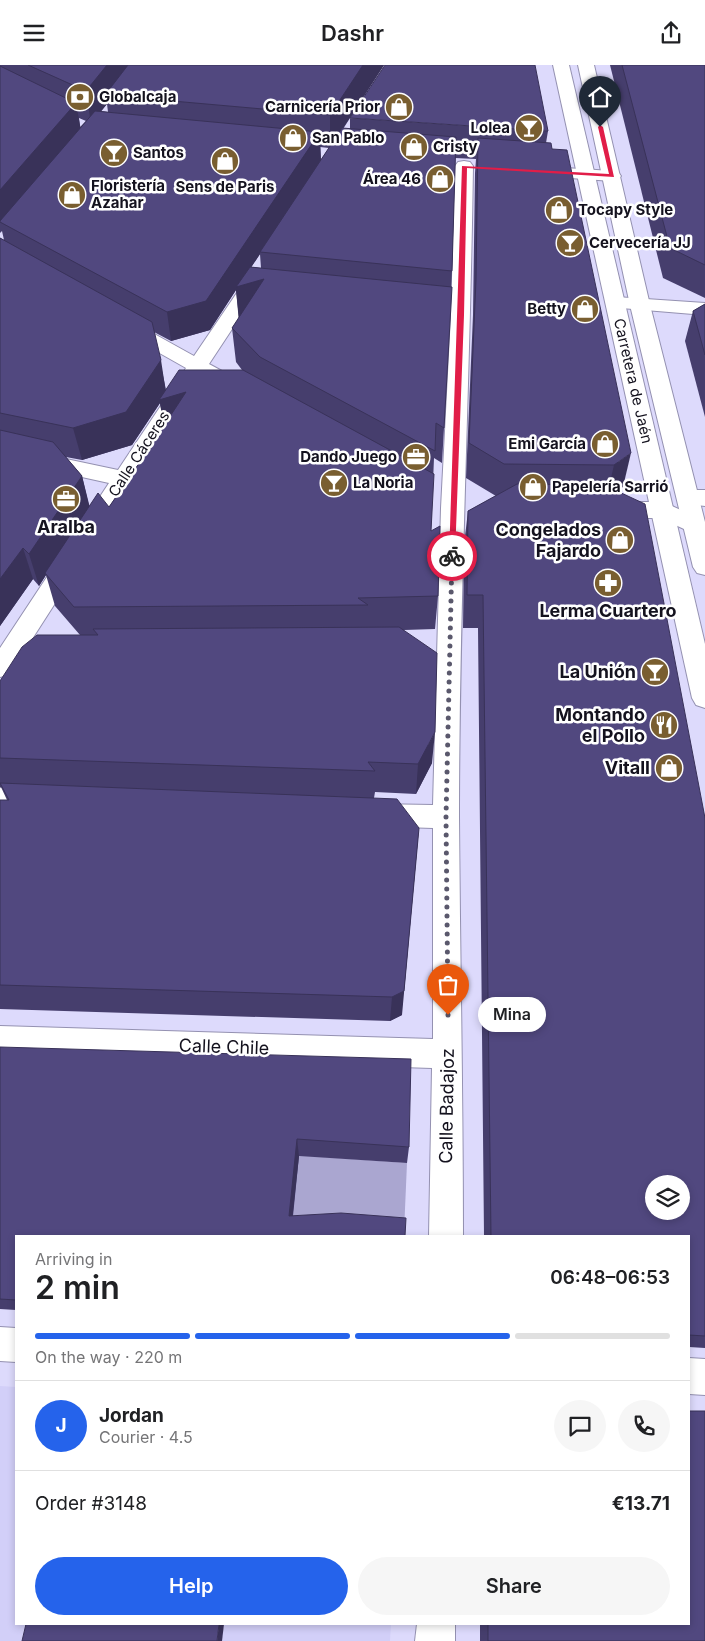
<!DOCTYPE html>
<html lang="en">
<head>
<meta charset="utf-8">
<style>
  :root { --surface:#fff; --page:#f6f6f6; --text:#202124; --muted:#757577; --line:#e0e0e0; --accent:#2563eb }
  body { margin:0; font-family:Inter,sans-serif; background:var(--page); color:var(--text); height:100vh; display:flex; flex-direction:column; font-size:19px; white-space:nowrap }
  * { box-sizing:border-box; margin:0 }
  p { font-size:16px; color:var(--muted) }
  .icon { flex:none; width:28px; height:28px; fill:none; stroke:currentColor; stroke-width:2; stroke-linecap:round; stroke-linejoin:round }
  .map { position:relative; flex:1; overflow:hidden }
  .panel { position:absolute; left:15px; top:1170px; width:675px; height:390px; display:flex; flex-direction:column; background:var(--surface); border-radius:0px; box-shadow:0 2px 8px #0003 }
  .panel>* { flex:none }
  .buttons { position:absolute; left:645px; top:1110px; display:grid; gap:10px }
  .buttons a { display:grid; place-items:center; width:45px; height:45px; border-radius:50%; background:var(--surface); box-shadow:0 2px 8px #0003; font-size:25px }
  .pin { position:absolute; display:grid; place-items:center; width:42px; height:42px; color:#fff; margin:-51px -21px; border-radius:50% 50% 50% 0; rotate:-45deg; box-shadow:0 0 5px #0007 }
  .pin .icon { rotate:45deg }
  .courier { position:absolute; display:grid; place-items:center; width:50px; height:50px; margin:-25px; border:4px solid #e11d48; border-radius:50%; background:#fff; color:#222; box-shadow:0 1px 6px #0007 }
  .bubble { position:absolute; height:35px; border-radius:18px; background:var(--surface); box-shadow:0 2px 8px #0003; font-size:16px; font-weight:600; line-height:35px; text-align:center }
  .head em { font-style:normal; font-weight:600 }
  .head div { display:flex; flex-direction:column-reverse }
  .head { display:flex; align-items:center; justify-content:space-between; height:85px; padding:0 20px }
  h1 { font-size:32px; font-weight:600; line-height:38px }
  .bar { display:grid; grid-template-columns:repeat(4,1fr); gap:8px 5px; align-content:center; height:60px; padding:0 20px }
  .bar i { height:6px; border-radius:4px; background:var(--line) }
  .bar .on { background:var(--accent) }
  .bar p { grid-column:span 4 }
  .line { display:flex; align-items:center; gap:12px; padding:0 20px; border-top:1px solid var(--line) }
  .line div { flex:1 }
  .round { display:grid; place-items:center; flex:none; width:52px; height:52px; border-radius:26px; background:var(--page) }
  .action { display:flex; gap:10px; margin-top:auto; padding:10px 20px }
  .action a { flex:1; height:58px; border-radius:30px; background:var(--accent); color:#fff; font-size:20px; font-weight:600; line-height:58px; text-align:center }
  .action a+a { background:var(--page); color:var(--text) }
  header { display:flex; justify-content:space-between; align-items:center; height:65px; padding:0 20px; background:var(--surface); font-size:22px; font-weight:600 }
  .map>svg:first-child { display:block }
  .built { fill:#d2cff8 }
  .green { fill:#aaa6d0 }
  .lines { fill:none; stroke-linecap:round; stroke-linejoin:round }
  .minor-casing { stroke:#9491b1; stroke-width:2 }
  .major-casing { stroke:#9491b1; stroke-width:2 }
  .minor { fill:#fff; fill-rule:evenodd }
  .major { fill:#fff; fill-rule:evenodd }
  .wall { fill:#463e6d; fill-rule:evenodd }
  .shaded-wall { fill:#393259 }
  .building { fill:#51487f; stroke:#393259; fill-rule:evenodd }
  .route { fill:#e11d48 }
  .done { stroke:#5a586c; stroke-width:5; stroke-dasharray:0 9 }
  .labels { text-anchor:middle; stroke-width:5; stroke-linejoin:round; paint-order:stroke }
  .far-poi-label { font-size:15px; font-weight:bold; fill:#14121e; stroke:#fff; text-anchor:start }
  .far-street-label { font-size:15px; fill:#14121e; stroke:#fff }
  .poi-label { font-size:18px; font-weight:bold; fill:#14121e; stroke:#fff; text-anchor:end }
  .street-label { font-size:18px; fill:#14121e; stroke:#fff }
</style>
</head>
<body>
<header><svg class="icon" aria-label="menu" viewBox="0 0 24 24"><path d="M4 6h16M4 12h16M4 18h16"/></svg>Dashr<svg class="icon" aria-label="share" viewBox="0 0 24 24"><path d="M12 15V3M7 8l5-5 5 5M5 13v7h14v-7"/></svg></header>
<div class="map">
<svg width="705" height="1576" viewBox="0 0 705 1576">
  <rect width="100%" height="100%" fill="#dddafc"/>
  <polygon class="built" points="0,1321 16,1322 16,1559 391,1559 390,1576 0,1576"/>
  <polygon class="green" points="296,1090 407,1098 404,1167 291,1163"/>
  <g class="lines">
    <defs>
      <g id="minor">
        <path d="M464,96L470,97L473,101C470,318 459,535 459,752C460,891 463,1031 463,1171H429L432,1003L0,989V961L433,974V763L373,761L363,758L360,750L363,742L373,739L433,740L441,443L451,250L455,101L458,97Z"/>
        <polygon points="534,101 612,106 618,107 621,111 618,115 612,116 528,110 525,106 528,102"/>
        <polygon points="258,205 265,207 267,211 209,299 244,318 247,323 244,328 237,329 201,311 9,610 0,612 0,583 109,418 0,394 0,380 118,405 186,303 117,264 114,260 117,256 131,256 194,291 251,207"/>
        <polygon points="616,232 705,238 705,250 609,242 606,238 609,234"/>
        <polygon points="688,425 705,425 705,441 680,438 677,433 680,428"/>
        <polygon points="609,437 663,437 703,455 705,463 703,467 695,469 660,453 609,453 601,450 598,445 601,440"/>
        <polygon points="0,723 45,725 54,728 58,736 54,744 45,747 0,745"/>
        <polygon points="0,1262 16,1263 16,1297 0,1296"/>
        <polygon points="689,1293 705,1294 705,1330 689,1329"/>
        <polygon points="417,1559 455,1559 455,1576 415,1576"/>
      </g>
      <g id="major">
        <polygon points="553,0 569,0 705,579 705,643 696,640 692,633"/>
        <polygon points="578,0 594,0 650,240 705,457 705,510 697,508 693,502 630,240"/>
      </g>
    </defs>
    <use href="#minor" class="minor-casing"/>
    <use href="#major" class="major-casing"/>
    <use href="#minor" class="minor"/>
    <use href="#major" class="major"/>
  </g>
  <g class="wall">
    <path d="M0,0H384L343,64H350V53L548,66L546,78L623,422L617,426L705,753V1283L689,1282V1171H484L478,563H463L464,480L468,446L496,431L466,413L473,250L475,108L476,94L455,93L452,206L444,363L442,398L434,393L431,466L438,531L435,564L404,565L432,698L416,729L375,727L374,733L402,950L390,956L0,944V735H7L1,722H0V616L80,570L55,541L46,510L39,521L33,514L0,561V173L4,175L2,166L0,168ZM107,39L108,47L101,46ZM79,53L86,56L80,62ZM320,82L329,83L321,95ZM260,189L261,203L251,202ZM236,225L239,253L232,263L236,297L242,305L166,325L154,267L171,276L210,265ZM160,338L164,361L109,442L89,441L82,411L66,392L82,395L132,380Z"/>
    <polygon points="610,0 705,0 705,233 663,213"/>
    <polygon points="705,239 705,352 685,276 693,246"/>
    <polygon points="0,982 409,1082 407,1098 299,1091 293,1151 16,1171 16,1245 0,1244"/>
    <polygon points="480,1559 689,1559 705,1576 480,1576"/>
  </g>
  <g class="shaded-wall">
    <polygon points="107,0 137,0 105,30 107,39 91,59 86,26"/>
    <polygon points="363,0 384,0 330,83 330,50"/>
    <polygon points="76,38 82,71 0,157 0,125"/>
    <polygon points="320,67 321,97 260,187 260,189 239,221 264,214 239,257 236,225 210,265 171,276 167,247"/>
    <polygon points="161,295 166,328 186,327 165,370 160,338 132,380 82,395 73,363"/>
    <polygon points="631,388 623,422 606,435 614,400"/>
    <polygon points="82,411 90,443 45,508 46,510 39,521 29,489"/>
    <polygon points="23,483 33,514 0,561 0,514"/>
    <polygon points="435,667 432,698 416,729 418,699"/>
    <polygon points="419,763 402,950 390,956 392,932"/>
    <polygon points="297,1074 299,1091 291,1165 289,1151"/>
    <polygon points="219,1559 224,1559 222,1576 217,1576"/>
  </g>
  <g class="building">
    <polygon points="28,0 107,0 86,26"/>
    <polygon points="128,0 363,0 330,50 105,30"/>
    <polygon points="385,0 535,0 548,66 350,53"/>
    <polygon points="622,0 705,0 705,200 670,183"/>
    <polygon points="0,1 76,38 0,125"/>
    <polygon points="95,46 320,67 206,236 167,247 0,157 0,156"/>
    <polygon points="342,63 456,72 452,206 260,187"/>
    <polygon points="478,73 551,78 552,84 567,85 631,388 614,400 504,399 469,378 476,215"/>
    <polygon points="0,173 152,257 161,295 126,347 73,363 0,348"/>
    <polygon points="250,202 452,222 444,363 436,358 435,386 260,292 232,263 264,214 236,222"/>
    <polygon points="705,239 705,290 693,246"/>
    <polygon points="179,305 243,305 434,409 431,466 440,461 438,531 358,533 368,540 74,542 45,508 98,428 109,442 136,403 186,327 159,335"/>
    <polygon points="0,365 53,377 82,411 29,489 23,483 0,514"/>
    <path d="M517,419L604,420L645,439L705,753V1271L689,1270V1171H491L483,530H467L468,446ZM654,1119H681V1146H654Z"/>
    <polygon points="399,562 437,588 435,667 418,699 368,697 375,706 0,693 0,616 22,582 37,570 98,570 93,564"/>
    <polygon points="0,718 397,734 419,763 404,926 392,932 0,920 0,735 9,735"/>
    <polygon points="0,982 411,994 409,1082 297,1074 289,1151 341,1148 406,1153 405,1171 16,1171 16,1235 0,1234"/>
    <polygon points="689,1346 705,1346 705,1576 488,1576 488,1559 689,1559"/>
    <polygon points="26,1559 219,1559 217,1576 22,1576"/>
  </g>
  <polygon class="route" points="600,60 603,62 614,112 467,103 464,250 455,491 449,493 462,101 609,109 598,62"/>
  <g class="lines">
    <polyline class="done" points="448,950 446,752 452,491"/>
  </g>
  <defs>
    <symbol id="bank-disc" viewBox="-11 -11 22 22"><circle r="9.5" fill="#795e30" stroke="#fff"/><path d="M-6-4H6V4H-6ZM0-2.3a2.3 2.3 0 1 0 0 4.6a2.3 2.3 0 1 0 0-4.6Z" fill="#fff"/></symbol>
    <symbol id="shop-disc" viewBox="-11 -11 22 22"><circle r="9.5" fill="#795e30" stroke="#fff"/><path d="M-5-2.5h2.3a2.7 3.5 0 0 1 5.4 0H5L5.5 6h-11ZM-1.5-2.5h3a1.5 2.3 0 0 0-3 0Z" fill="#fff"/></symbol>
    <symbol id="bar-disc" viewBox="-11 -11 22 22"><circle r="9.5" fill="#795e30" stroke="#fff"/><path d="M-6-5H6L.8 .8V4.5H3.5V6h-7V4.5H-.8V.8Z" fill="#fff"/></symbol>
    <symbol id="office-disc" viewBox="-11 -11 22 22"><circle r="9.5" fill="#795e30" stroke="#fff"/><path d="M-6-3h4V-5.5h4V-3h4V5H-6ZM-1-4.5V-3h2v-1.5ZM-6 0V1H6V0Z" fill="#fff"/></symbol>
    <symbol id="pharmacy-disc" viewBox="-11 -11 22 22"><circle r="9.5" fill="#795e30" stroke="#fff"/><path d="M-2-6h4v4h4v4h-4v4h-4v-4h-4v-4h4Z" fill="#fff"/></symbol>
    <symbol id="restaurant-disc" viewBox="-11 -11 22 22"><circle r="9.5" fill="#795e30" stroke="#fff"/><path d="M-5-6h1v4h1v-4h1v4h1v-4h1v5L-1.5 .5V6h-2V.5L-5-1ZM5-6V6H3V1.5H1.5Q1.5-4 5-6Z" fill="#fff"/></symbol>
  </defs>
  <g fill-rule="evenodd">
    <use href="#bank-disc" x="64" y="16" width="32" height="32"/>
    <use href="#shop-disc" x="383" y="26" width="32" height="32"/>
    <use href="#bar-disc" x="513" y="47" width="32" height="32"/>
    <use href="#shop-disc" x="277" y="57" width="32" height="32"/>
    <use href="#shop-disc" x="398" y="66" width="32" height="32"/>
    <use href="#bar-disc" x="98" y="72" width="32" height="32"/>
    <use href="#shop-disc" x="209" y="80" width="32" height="32"/>
    <use href="#shop-disc" x="424" y="98" width="32" height="32"/>
    <use href="#shop-disc" x="56" y="114" width="32" height="32"/>
    <use href="#shop-disc" x="543" y="129" width="32" height="32"/>
    <use href="#bar-disc" x="554" y="162" width="32" height="32"/>
    <use href="#shop-disc" x="569" y="228" width="32" height="32"/>
    <use href="#shop-disc" x="589" y="363" width="32" height="32"/>
    <use href="#office-disc" x="400" y="376" width="32" height="32"/>
    <use href="#bar-disc" x="318" y="402" width="32" height="32"/>
    <use href="#shop-disc" x="517" y="406" width="32" height="32"/>
    <use href="#office-disc" x="50" y="418" width="32" height="32"/>
    <use href="#shop-disc" x="604" y="459" width="32" height="32"/>
    <use href="#pharmacy-disc" x="592" y="502" width="32" height="32"/>
    <use href="#bar-disc" x="639" y="591" width="32" height="32"/>
    <use href="#restaurant-disc" x="648" y="644" width="32" height="32"/>
    <use href="#shop-disc" x="653" y="687" width="32" height="32"/>
  </g>
  <g class="labels">
    <g class="far-poi-label">
      <text x="99" y="37">Globalcaja</text>
      <text x="380" y="47" text-anchor="end">Carnicería Prior</text>
      <text x="510" y="68" text-anchor="end">Lolea</text>
      <text x="312" y="78">San Pablo</text>
      <text x="433" y="87">Cristy</text>
      <text x="133" y="93">Santos</text>
      <text x="421" y="119" text-anchor="end">Área 46</text>
      <text x="91" y="126">Floristería<tspan x="91" dy="17">Azahar</tspan></text>
      <text x="225" y="127" text-anchor="middle">Sens de Paris</text>
      <text x="578" y="150">Tocapy Style</text>
      <text x="589" y="183">Cervecería JJ</text>
      <text x="566" y="249" text-anchor="end">Betty</text>
      <text x="586" y="384" text-anchor="end">Emi García</text>
      <text x="397" y="397" text-anchor="end">Dando Juego</text>
      <text x="353" y="423">La Noria</text>
      <text x="552" y="427">Papelería Sarrió</text>
    </g>
    <g class="far-street-label">
      <text transform="translate(633 316) rotate(77)" y="5">Carretera de Jaén</text>
      <text transform="translate(139 389) rotate(-57)" y="5">Calle Cáceres</text>
    </g>
    <g class="poi-label">
      <text x="66" y="468" text-anchor="middle">Aralba</text>
      <text x="601" y="471">Congelados<tspan x="601" dy="21">Fajardo</tspan></text>
      <text x="608" y="552" text-anchor="middle">Lerma Cuartero</text>
      <text x="636" y="613">La Unión</text>
      <text x="645" y="656">Montando<tspan x="645" dy="21">el Pollo</tspan></text>
      <text x="650" y="709">Vitall</text>
    </g>
    <g class="street-label">
      <text transform="translate(224 982) rotate(2)" y="6">Calle Chile</text>
      <text transform="translate(447 1041) rotate(-89)" y="6">Calle Badajoz</text>
    </g>
  </g>
</svg>
<div class="buttons">
<a><svg class="icon" aria-label="layers" viewBox="0 0 24 24"><path d="M12 4l9 5-9 5-9-5zM3 14l9 5 9-5"/></svg></a>
</div>
<div class="pin" style="left:448px;top:950px;background:#ea580c"><svg class="icon" aria-label="bag" viewBox="0 0 24 24"><path d="M5 8h14l-1 12H6zM9 8a3 3 0 0 1 6 0"/></svg></div>
<div class="pin" style="left:600px;top:62px;background:#1f2937"><svg class="icon" aria-label="home" viewBox="0 0 24 24"><path d="M3 11l9-7 9 7M6 9v11h12V9"/></svg></div>
<div class="courier" style="left:452px;top:491px"><svg class="icon" aria-label="bike" viewBox="0 0 24 24"><circle cx="6" cy="16" r="4"/><circle cx="18" cy="16" r="4"/><path d="M6 16l4-8h5l3 8M10 8l3 8H6M13 5h3"/></svg></div>
<div class="bubble" style="left:478px;top:932px;width:68px">Mina</div>
<section class="panel">
<div class="head"><div><h1>2 min</h1><p>Arriving in</p></div><em>06:48–06:53</em></div>
<div class="bar"><i class="on"></i><i class="on"></i><i class="on"></i><i></i><p>On the way · 220 m</p></div>
<div class="line" style="height:90px"><b class="round" style="background:var(--accent);color:#fff">J</b><div><b>Jordan</b><p>Courier · 4.5</p></div><a class="round"><svg class="icon" aria-label="chat" viewBox="0 0 24 24"><path d="M4 5h16v11H9l-5 4z"/></svg></a><a class="round"><svg class="icon" aria-label="phone" viewBox="0 0 24 24"><path d="M5 4h4l2 5-3 2q2 4 5 5l2-3 5 2v4C11 20 4 13 5 4z"/></svg></a></div>
<div class="line" style="height:65px"><div>Order #3148</div><b>€13.71</b></div>
<div class="action"><a>Help</a><a>Share</a></div>
</section>
</div>
</body>
</html>
